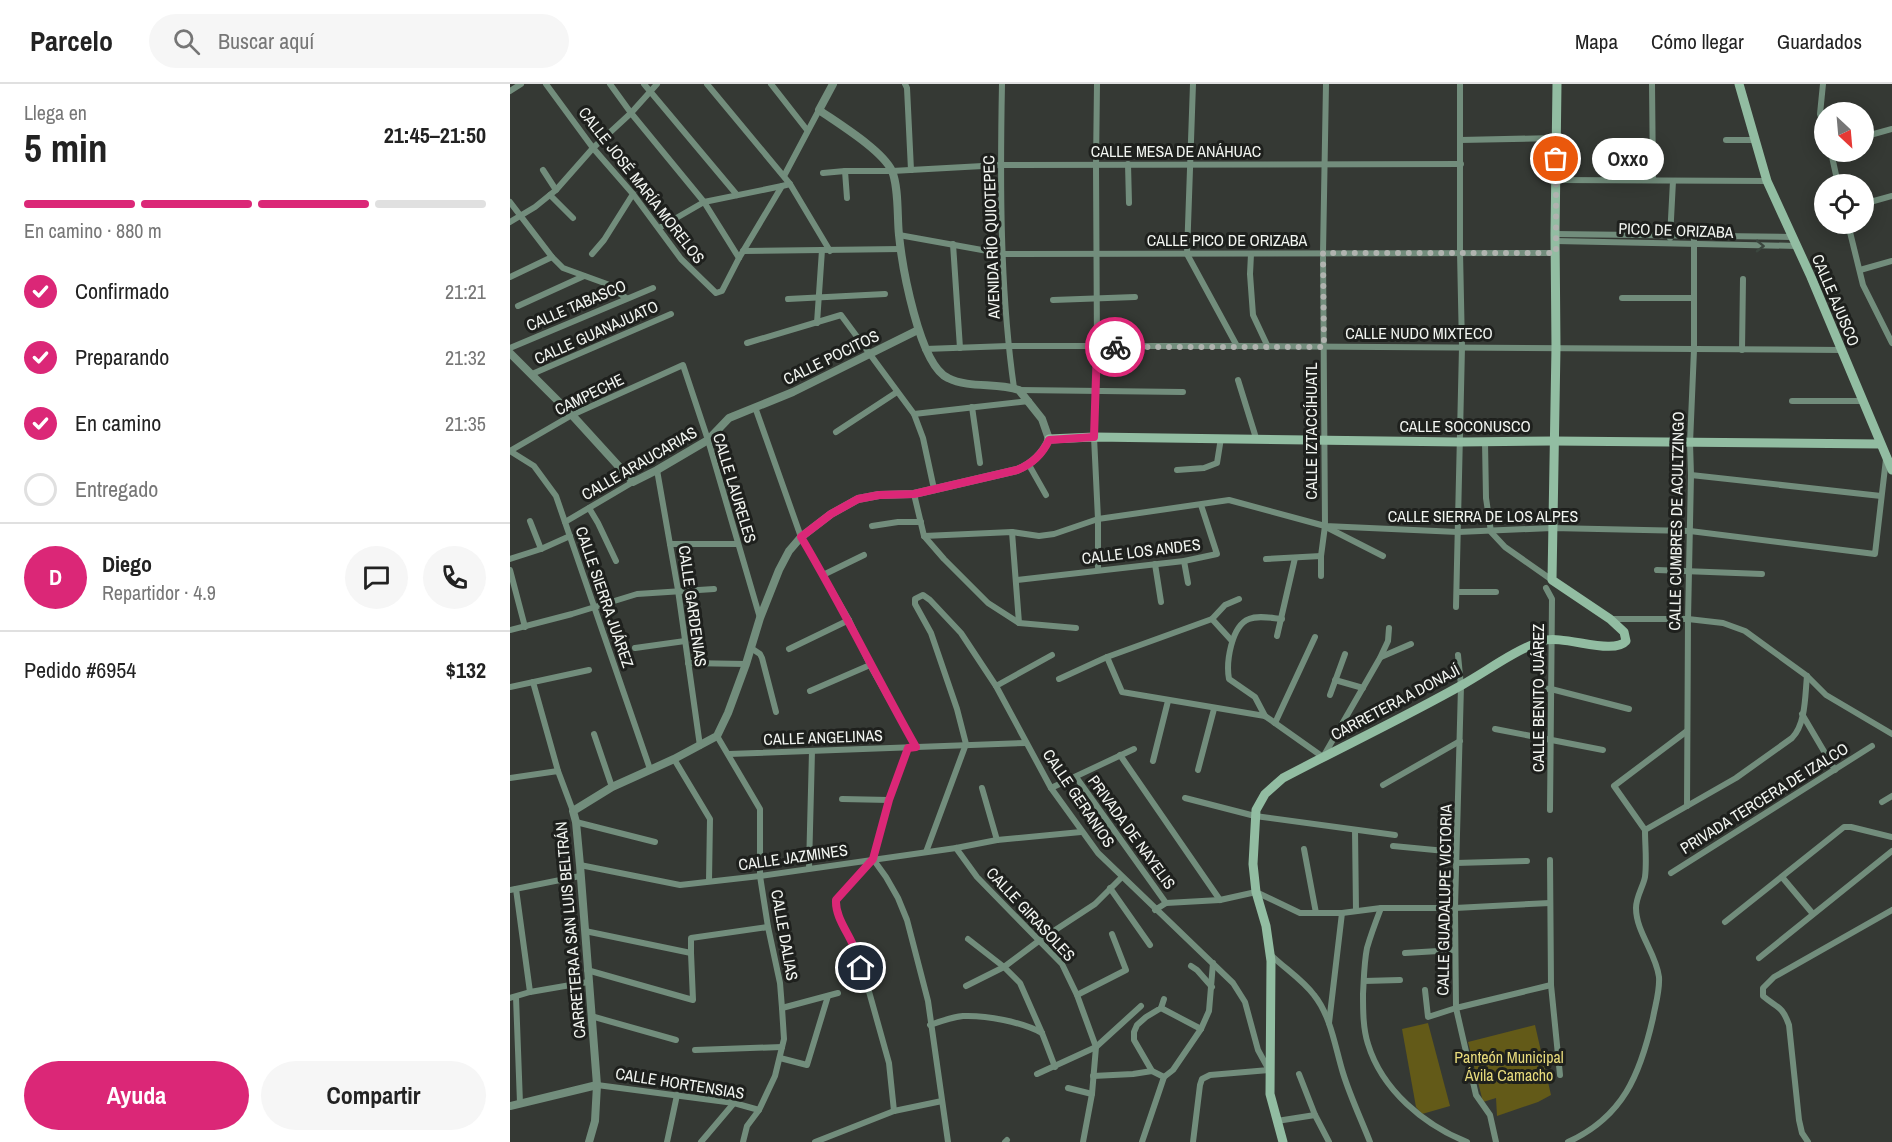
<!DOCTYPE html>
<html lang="es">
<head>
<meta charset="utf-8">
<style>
  :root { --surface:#fff; --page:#f6f6f6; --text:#222; --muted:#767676; --line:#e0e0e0; --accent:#db2777 }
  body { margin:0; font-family:"Archivo Narrow",sans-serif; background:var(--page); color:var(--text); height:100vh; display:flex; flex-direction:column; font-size:22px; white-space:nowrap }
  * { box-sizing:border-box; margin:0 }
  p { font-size:20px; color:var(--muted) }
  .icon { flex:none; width:33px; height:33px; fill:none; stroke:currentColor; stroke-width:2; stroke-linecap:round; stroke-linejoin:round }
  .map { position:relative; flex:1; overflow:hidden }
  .side { display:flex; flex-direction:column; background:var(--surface); width:510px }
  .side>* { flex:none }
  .needle { width:39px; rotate:154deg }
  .tools { position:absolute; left:1304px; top:18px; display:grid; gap:12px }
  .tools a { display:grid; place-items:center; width:60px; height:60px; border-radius:50%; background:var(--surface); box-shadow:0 3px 15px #0003; font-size:30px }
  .pin { position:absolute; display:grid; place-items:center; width:51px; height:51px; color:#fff; margin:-26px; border:3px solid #fff; border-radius:50%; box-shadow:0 2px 6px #0007 }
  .courier { position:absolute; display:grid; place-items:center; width:60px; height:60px; margin:-30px; border:4px solid #db2777; border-radius:50%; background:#fff; color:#222; box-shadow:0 2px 8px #0007 }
  .bubble { position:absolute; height:42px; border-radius:21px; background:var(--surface); box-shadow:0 3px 15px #0003; font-size:20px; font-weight:800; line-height:42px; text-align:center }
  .headline em { font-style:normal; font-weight:800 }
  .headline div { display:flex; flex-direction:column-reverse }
  .headline { display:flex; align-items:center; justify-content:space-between; height:102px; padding:0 24px }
  h1 { font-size:39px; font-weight:800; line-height:45px }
  .bar { display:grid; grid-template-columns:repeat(4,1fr); gap:9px 6px; align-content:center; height:72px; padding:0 24px }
  .bar i { height:8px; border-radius:4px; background:var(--line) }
  .bar .current { background:var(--accent) }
  .bar p { grid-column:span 4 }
  .line { display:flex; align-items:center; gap:15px; padding:0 24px; border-top:2px solid var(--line) }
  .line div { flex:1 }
  .round { display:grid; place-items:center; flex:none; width:63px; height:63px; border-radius:32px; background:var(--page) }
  ol { padding:0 24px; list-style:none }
  li { display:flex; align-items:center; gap:18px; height:66px }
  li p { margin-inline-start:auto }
  li .icon { padding:6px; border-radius:50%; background:var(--accent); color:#fff; stroke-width:4 }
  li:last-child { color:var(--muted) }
  li i { width:33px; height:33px; border:3px solid var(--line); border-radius:50% }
  .primary-button { display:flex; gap:12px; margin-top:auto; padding:12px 24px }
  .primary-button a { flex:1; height:69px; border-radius:36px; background:var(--accent); color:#fff; font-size:24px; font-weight:800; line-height:69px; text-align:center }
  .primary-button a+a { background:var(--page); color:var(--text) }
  header { display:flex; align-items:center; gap:36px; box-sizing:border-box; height:84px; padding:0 30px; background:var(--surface); border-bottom:2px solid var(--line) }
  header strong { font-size:28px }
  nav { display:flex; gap:33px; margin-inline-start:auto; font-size:21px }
  .search { width:420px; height:54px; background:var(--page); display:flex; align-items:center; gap:15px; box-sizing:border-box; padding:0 21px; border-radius:33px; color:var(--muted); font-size:22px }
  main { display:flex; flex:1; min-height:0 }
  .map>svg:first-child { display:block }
  .green { fill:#635a18 }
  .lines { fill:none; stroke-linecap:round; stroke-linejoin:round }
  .minor { stroke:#728d7c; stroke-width:6 }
  .tertiary { stroke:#728d7c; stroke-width:8 }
  .secondary { stroke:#92bda2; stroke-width:9 }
  .oneway { stroke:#3b463e }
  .done { stroke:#b0b3af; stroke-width:6; stroke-dasharray:0 10.8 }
  .route { stroke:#db2777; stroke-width:8 }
  .labels { text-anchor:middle; stroke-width:6; stroke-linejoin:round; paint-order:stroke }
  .street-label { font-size:16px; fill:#f2f5f1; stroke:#1e201d }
  .park-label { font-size:16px; fill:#e8db7c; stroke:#1e201d }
</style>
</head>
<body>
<header>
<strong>Parcelo</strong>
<div class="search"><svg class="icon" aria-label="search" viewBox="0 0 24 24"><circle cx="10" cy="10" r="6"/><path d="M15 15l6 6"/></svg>Buscar aquí</div>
<nav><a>Mapa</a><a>Cómo llegar</a><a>Guardados</a></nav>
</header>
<main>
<section class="side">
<div class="headline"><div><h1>5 min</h1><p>Llega en</p></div><em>21:45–21:50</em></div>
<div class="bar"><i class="current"></i><i class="current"></i><i class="current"></i><i></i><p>En camino · 880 m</p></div>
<ol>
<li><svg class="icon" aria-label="check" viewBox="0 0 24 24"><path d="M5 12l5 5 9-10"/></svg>Confirmado<p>21:21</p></li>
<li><svg class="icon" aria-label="check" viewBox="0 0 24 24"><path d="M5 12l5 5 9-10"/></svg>Preparando<p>21:32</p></li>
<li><svg class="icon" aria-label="check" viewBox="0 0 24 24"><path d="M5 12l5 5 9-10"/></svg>En camino<p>21:35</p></li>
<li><i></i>Entregado</li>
</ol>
<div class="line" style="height:108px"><b class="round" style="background:var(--accent);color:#fff">D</b><div><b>Diego</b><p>Repartidor · 4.9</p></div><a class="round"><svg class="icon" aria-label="chat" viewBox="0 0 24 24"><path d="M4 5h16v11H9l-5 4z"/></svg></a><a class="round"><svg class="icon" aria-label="phone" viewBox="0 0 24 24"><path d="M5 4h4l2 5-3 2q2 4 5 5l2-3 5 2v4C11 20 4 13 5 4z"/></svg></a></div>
<div class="line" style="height:78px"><div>Pedido #6954</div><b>$132</b></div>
<div class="primary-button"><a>Ayuda</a><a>Compartir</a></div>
</section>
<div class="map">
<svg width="1382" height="1058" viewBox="0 0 1382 1058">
  <rect width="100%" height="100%" fill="#353934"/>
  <g class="green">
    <polygon points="918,939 940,1022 912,1030 906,1023 892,945"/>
    <polygon points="1025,941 1041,1011 1028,1018 987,1032 986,1014 973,1018 958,958"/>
  </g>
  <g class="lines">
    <g class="minor">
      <polyline points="36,0 83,64 123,110 171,175 206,209 212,207 229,174 272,102 280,100"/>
      <polyline points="100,0 121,29 194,118 229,174"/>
      <polyline points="134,0 227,111"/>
      <polyline points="197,0 280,100 320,167"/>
      <polyline points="261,0 297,46"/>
      <polyline points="395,0 397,4 401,86"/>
      <path d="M492,0C490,99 490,206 504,304"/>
      <polyline points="587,0 586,81 587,263 584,353 588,435 588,486"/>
      <polyline points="683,0 677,170 727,262"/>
      <polyline points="1142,0 1143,96"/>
      <polyline points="1313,0 1310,30 1314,42"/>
      <polyline points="0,7 11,0"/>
      <polyline points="1353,53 1382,45"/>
      <polyline points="950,56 1046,54"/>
      <polyline points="1216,56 1245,56"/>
      <polyline points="1321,68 1328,100"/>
      <polyline points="618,80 619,119"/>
      <polyline points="33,86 46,106"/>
      <polyline points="335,87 337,114"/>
      <polyline points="313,89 335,87 382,87 491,81 951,80"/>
      <polyline points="274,92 309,26"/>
      <polyline points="1046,96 1257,97"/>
      <polyline points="40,111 63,134"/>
      <polyline points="0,118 42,173 53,184 97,200 116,214"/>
      <polyline points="1353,120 1382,112"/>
      <polyline points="0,138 25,123 46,106 83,64 121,29 147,0"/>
      <polyline points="1338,140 1353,201 1382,259"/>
      <polyline points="149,144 194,118 272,102"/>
      <polyline points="1045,150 1282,153"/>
      <polyline points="389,151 494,170 1046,169"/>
      <polyline points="1160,154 1163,97"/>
      <path d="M1045,157C1126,158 1206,161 1287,162"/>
      <polyline points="443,160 450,264"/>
      <polyline points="233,167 391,165"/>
      <polyline points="82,170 94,156 123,110"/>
      <polyline points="741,170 740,190 743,231 758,263"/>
      <polyline points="1350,186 1382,177"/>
      <polyline points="0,193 42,173"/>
      <polyline points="1112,214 1184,214"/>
      <polyline points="278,215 375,210"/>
      <polyline points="543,216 625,213"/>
      <polyline points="8,222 74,192"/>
      <polyline points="307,239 312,166"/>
      <polyline points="237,259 331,231 404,330 413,354 424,405"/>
      <polyline points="0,264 143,204"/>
      <polyline points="415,265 498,262 727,262 1332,266"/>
      <polyline points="1232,266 1233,195"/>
      <polyline points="22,290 161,230"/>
      <polyline points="728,296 746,354"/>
      <polyline points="509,306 673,308"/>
      <polyline points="1282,317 1353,317"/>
      <polyline points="245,323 291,453 339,536 360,581 406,663"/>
      <polyline points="462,323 470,379"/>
      <polyline points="404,330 519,317"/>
      <polyline points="326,348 387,308"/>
      <polyline points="975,358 976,414 981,448 995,463 1042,496"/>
      <polyline points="0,367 62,331 173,281 198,356 250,534"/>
      <polyline points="0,367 24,382 46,412 140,685"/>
      <polyline points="519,381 536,411"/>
      <polyline points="147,386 168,506 190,662"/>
      <polyline points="667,386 694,384 707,379 711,354"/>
      <polyline points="1181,391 1371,412"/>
      <polyline points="404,410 414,452 434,475 478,519 509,539 566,544"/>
      <polyline points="79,424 88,439 106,477"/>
      <polyline points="20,437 31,465"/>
      <polyline points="55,438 123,398"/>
      <polyline points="362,442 388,438 411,438"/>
      <polyline points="818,444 873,472"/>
      <polyline points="502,448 509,539"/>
      <polyline points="414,452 502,448 529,452 544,450 588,435 719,416 815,442 948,448 1042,444 1180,447 1365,470 1376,375"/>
      <polyline points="160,460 228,460"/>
      <polyline points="0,475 31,465 60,452"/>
      <polyline points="756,475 811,472"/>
      <polyline points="674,477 678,499"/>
      <polyline points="645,480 651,518"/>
      <polyline points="0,486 15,543"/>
      <polyline points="1147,486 1252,490"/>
      <polyline points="313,491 354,471"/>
      <polyline points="811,492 811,472 815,442 813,169 816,0"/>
      <polyline points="507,496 674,477 707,470 691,421"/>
      <polyline points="1036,504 1042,515 1040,726"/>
      <polyline points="947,508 986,508"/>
      <polyline points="946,523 952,263 950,168 950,0"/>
      <polyline points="702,535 722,557"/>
      <polyline points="1100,535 1178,535 1213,539 1235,547 1297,592 1316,611 1382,650"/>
      <polyline points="0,546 62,530 127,510 204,505"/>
      <polyline points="767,552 785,474"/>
      <polyline points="125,564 175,557"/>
      <polyline points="241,564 250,570 252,574 266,628"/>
      <polyline points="279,565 339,536"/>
      <polyline points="948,571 951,602 945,824 946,924 966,1011 980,1031 986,1058"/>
      <polyline points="597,573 612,608 755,632 813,673 870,574 878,557 879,544"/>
      <polyline points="871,573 901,560"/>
      <polyline points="178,579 236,580"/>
      <polyline points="549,595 597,573 702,535 715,521 729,515"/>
      <polyline points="825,596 853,604"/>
      <polyline points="23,598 48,687"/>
      <polyline points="486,602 542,571"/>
      <polyline points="0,603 79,586"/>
      <polyline points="1025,604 1041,605 1119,625"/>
      <polyline points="300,607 360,581"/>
      <polyline points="820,611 835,570"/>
      <polyline points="1292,630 1325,686"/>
      <path d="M755,632L745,613L719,595C716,579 721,542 739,535C748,531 761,534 772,535"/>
      <polyline points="765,639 805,553"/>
      <polyline points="985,645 1093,666"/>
      <path d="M1177,647L1104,702L1135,746L1226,694L1282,654C1296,640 1295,611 1297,592"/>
      <polyline points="84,650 102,703"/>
      <polyline points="207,652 250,725 250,792 258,843 270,899 272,924 274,955 265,992 249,1026 237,1042 233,1058"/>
      <polyline points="219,670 516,659"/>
      <polyline points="610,671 710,816"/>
      <polyline points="164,675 200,735 199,797"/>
      <polyline points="643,677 658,617"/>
      <polyline points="688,686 704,625"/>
      <polyline points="566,693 656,819"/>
      <polyline points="0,694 48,687 63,727"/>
      <polyline points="873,701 950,657"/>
      <polyline points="472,704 487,756"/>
      <polyline points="541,704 624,665"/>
      <polyline points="675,714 745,732 885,751"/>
      <polyline points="332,715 379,716"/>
      <polyline points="1372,718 1382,712"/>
      <polyline points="1177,722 1178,535 1181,391 1180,359 1184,266 1184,152"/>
      <polyline points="66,738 145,758"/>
      <polyline points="845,746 846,827"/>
      <polyline points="883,762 946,768"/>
      <polyline points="446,764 467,793 552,880 567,911 586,963 582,1010 573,1058"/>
      <polyline points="794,765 806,829"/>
      <polyline points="416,768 456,660 447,625 421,549 405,520 405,515 413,511 420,516 451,549 486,602 541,704 588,769 723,899 735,918 748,966 759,986 700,991 692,995 690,1001 683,1058"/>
      <polyline points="363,775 376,793 388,814 397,836 418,917 438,1058"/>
      <polyline points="1040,776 1041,901 1050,991"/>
      <polyline points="946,779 1017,777"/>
      <polyline points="70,781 170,801 250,792 446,764 487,756 571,748"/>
      <polyline points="299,784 302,667"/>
      <polyline points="1161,789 1362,662"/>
      <polyline points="1272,793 1303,830"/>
      <polyline points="600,804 640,861"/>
      <polyline points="6,805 20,908"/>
      <polyline points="0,806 70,792"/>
      <path d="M871,824C866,837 861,850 857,864C854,879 854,894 853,910C853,926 853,945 858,960C872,1006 914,1041 957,1058"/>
      <polyline points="645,826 656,819 710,816 746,808 790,829 832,829 871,824 945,824 1040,819"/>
      <polyline points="1215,838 1334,743 1341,743 1382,753"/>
      <polyline points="75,847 181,869 181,854 258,843"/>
      <polyline points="458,855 494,883 510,899 532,949 545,983"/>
      <polyline points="895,869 945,866"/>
      <path d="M760,870C774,884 792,895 804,911C821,932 825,963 833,989C840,1012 851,1035 860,1058"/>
      <polyline points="1249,874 1382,767"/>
      <polyline points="681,882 687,886 702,903"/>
      <polyline points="77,886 183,916 181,869"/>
      <polyline points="854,897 890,896"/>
      <polyline points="456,902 494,883 530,856 585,820 612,793"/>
      <polyline points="915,906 918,933 946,924 1041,901"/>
      <polyline points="567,911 616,886 602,850"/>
      <polyline points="6,913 10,1019"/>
      <polyline points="0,914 20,908 78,898"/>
      <polyline points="272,924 328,909"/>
      <polyline points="651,924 691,945"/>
      <polyline points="81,932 166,956"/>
      <polyline points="819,939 832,829"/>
      <path d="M420,941C431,937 442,933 453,932C476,931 512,938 532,949"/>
      <polyline points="185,966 272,963"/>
      <polyline points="270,974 297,981 318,912"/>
      <polyline points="527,990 586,963 631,922"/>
      <polyline points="789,990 805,1031 819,1058"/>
      <polyline points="583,992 623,990 642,987"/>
      <polyline points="654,993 642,987 624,956 624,948 627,941 636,933 651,924 654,915"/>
      <polyline points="87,1001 224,1019 249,1026"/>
      <polyline points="558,1004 582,1010"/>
      <polyline points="384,1027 379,979 358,904 345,864 331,837 326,822 326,816 363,775 379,716 398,664"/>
      <polyline points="767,1037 805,1031"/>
      <polyline points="157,1058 167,1011"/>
      <polyline points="191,1058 224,1019"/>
      <polyline points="305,1058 384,1027 432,1017"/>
      <polyline points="495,1058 497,1056"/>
      <polyline points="632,1058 654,993 663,986 691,945 699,927 703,879"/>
      <path d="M1058,1058C1113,1033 1130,991 1143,934C1145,922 1150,907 1149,893C1146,869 1126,848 1126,824C1126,813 1133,803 1135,793C1137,777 1135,762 1135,746"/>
      <path d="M1298,1058L1292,1049L1289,1036L1279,941C1272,921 1267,924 1253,912V904L1264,893L1382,826"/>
    </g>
    <g class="tertiary">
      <polyline points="0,269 62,331 123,398 147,386 198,356 219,334 283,308 408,246"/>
      <polyline points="0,1022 87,1001"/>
      <path d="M79,1058L85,1037L87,1001L70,781L66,738L63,727L102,703L164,675L207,652L218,629L236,580L250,534L269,486L279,467L291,453L321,430L348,415L369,411L404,410L507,386C522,380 532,371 539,355L532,335L509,306C487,298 460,305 438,294C409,281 392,181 389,151C387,133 389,104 382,87C372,66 329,40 309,26L323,0"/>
    </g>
    <g class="secondary">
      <polyline points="1229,0 1257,97 1301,193 1382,386"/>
      <polyline points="539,355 584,353 950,358 1043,357 1370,360"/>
      <path d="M773,1058L760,1010L761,877L756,842L746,808L743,780L746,726L755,710L773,694C832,663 893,634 952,601C977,587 1005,566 1032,557C1053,550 1103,572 1116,557L1114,548L1100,535L1042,496L1046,263L1045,150L1047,0"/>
    </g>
  </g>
  <defs><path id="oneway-chevron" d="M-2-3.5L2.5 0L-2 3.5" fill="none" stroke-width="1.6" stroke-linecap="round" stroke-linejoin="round" transform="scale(1.5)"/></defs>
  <use class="oneway" href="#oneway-chevron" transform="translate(1250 162) rotate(1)"/>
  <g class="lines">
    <polyline class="done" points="605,263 814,263 813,169 1046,169 1046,75"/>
    <path class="route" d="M351,884C349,876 347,868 343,861C337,847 325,832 326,816L363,775L379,716L398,664L406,663C367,594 332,522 291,453L321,430L348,415L369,411L404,410L507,386C522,380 532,371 539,356L584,353L587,263H605"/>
  </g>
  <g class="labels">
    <g class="street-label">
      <text x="666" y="73">CALLE MESA DE ANÁHUAC</text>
      <text transform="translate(132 101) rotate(52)" y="6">CALLE JOSÉ MARÍA MORELOS</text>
      <text transform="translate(1166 146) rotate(2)" y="6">PICO DE ORIZABA</text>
      <text transform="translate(481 153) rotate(-92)" y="6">AVENIDA RÍO QUIOTEPEC</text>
      <text x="717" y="162">CALLE PICO DE ORIZABA</text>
      <text transform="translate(1326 216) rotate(67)" y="6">CALLE AJUSCO</text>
      <text transform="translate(66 221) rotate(-23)" y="6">CALLE TABASCO</text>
      <text transform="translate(86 248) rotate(-24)" y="6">CALLE GUANAJUATO</text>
      <text x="909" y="255">CALLE NUDO MIXTECO</text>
      <text transform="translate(321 273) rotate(-26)" y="6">CALLE POCITOS</text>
      <text transform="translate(79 310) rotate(-26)" y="6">CAMPECHE</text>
      <text x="955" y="348">CALLE SOCONUSCO</text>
      <text transform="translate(801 347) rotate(-90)" y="6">CALLE IZTACCÍHUATL</text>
      <text transform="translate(129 379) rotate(-30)" y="6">CALLE ARAUCARIAS</text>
      <text transform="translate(225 404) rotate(73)" y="6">CALLE LAURELES</text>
      <text x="973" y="438">CALLE SIERRA DE LOS ALPES</text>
      <text transform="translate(1166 437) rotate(-89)" y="6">CALLE CUMBRES DE ACULTZINGO</text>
      <text transform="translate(631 467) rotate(-7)" y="6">CALLE LOS ANDES</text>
      <text transform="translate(95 513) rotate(71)" y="6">CALLE SIERRA JUÁREZ</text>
      <text transform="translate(183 522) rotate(82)" y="6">CALLE GARDENIAS</text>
      <text transform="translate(1028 614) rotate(-90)" y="6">CALLE BENITO JUÁREZ</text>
      <text transform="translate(885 618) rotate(-28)" y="6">CARRETERA A DONAJÍ</text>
      <text transform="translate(313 653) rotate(-2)" y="6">CALLE ANGELINAS</text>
      <text transform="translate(569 714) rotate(56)" y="6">CALLE GERANIOS</text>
      <text transform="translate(1254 714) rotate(-32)" y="6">PRIVADA TERCERA DE IZALCO</text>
      <text transform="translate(622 748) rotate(54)" y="6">PRIVADA DE NAYELIS</text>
      <text transform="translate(283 773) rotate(-8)" y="6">CALLE JAZMINES</text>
      <text transform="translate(934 816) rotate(-89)" y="6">CALLE GUADALUPE VICTORIA</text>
      <text transform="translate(521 830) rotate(47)" y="6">CALLE GIRASOLES</text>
      <text transform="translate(60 846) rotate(-95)" y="6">CARRETERA A SAN LUIS BELTRÁN</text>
      <text transform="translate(275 851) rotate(80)" y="6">CALLE DALIAS</text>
      <text transform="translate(170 999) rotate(9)" y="6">CALLE HORTENSIAS</text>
    </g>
    <g class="park-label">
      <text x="999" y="979">Panteón Municipal<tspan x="999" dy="18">Ávila Camacho</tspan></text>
    </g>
  </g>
</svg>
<div class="tools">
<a><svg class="needle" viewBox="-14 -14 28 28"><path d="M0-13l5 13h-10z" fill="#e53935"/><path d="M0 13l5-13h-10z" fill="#767676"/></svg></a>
<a><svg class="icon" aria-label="locate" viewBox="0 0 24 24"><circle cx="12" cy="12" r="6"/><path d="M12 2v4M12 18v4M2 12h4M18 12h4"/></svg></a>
</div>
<div class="pin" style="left:1046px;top:75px;background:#ea580c"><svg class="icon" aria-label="bag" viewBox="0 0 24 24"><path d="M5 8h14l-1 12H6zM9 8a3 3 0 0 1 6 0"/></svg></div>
<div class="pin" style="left:351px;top:884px;background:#1f2937"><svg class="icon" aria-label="home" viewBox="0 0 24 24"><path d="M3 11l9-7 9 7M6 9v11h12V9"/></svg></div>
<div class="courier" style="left:605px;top:263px"><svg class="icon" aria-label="bike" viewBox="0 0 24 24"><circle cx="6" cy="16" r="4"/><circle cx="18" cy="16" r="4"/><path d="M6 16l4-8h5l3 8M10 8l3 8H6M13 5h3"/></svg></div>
<div class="bubble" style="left:1082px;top:54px;width:72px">Oxxo</div>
</div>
</main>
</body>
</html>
